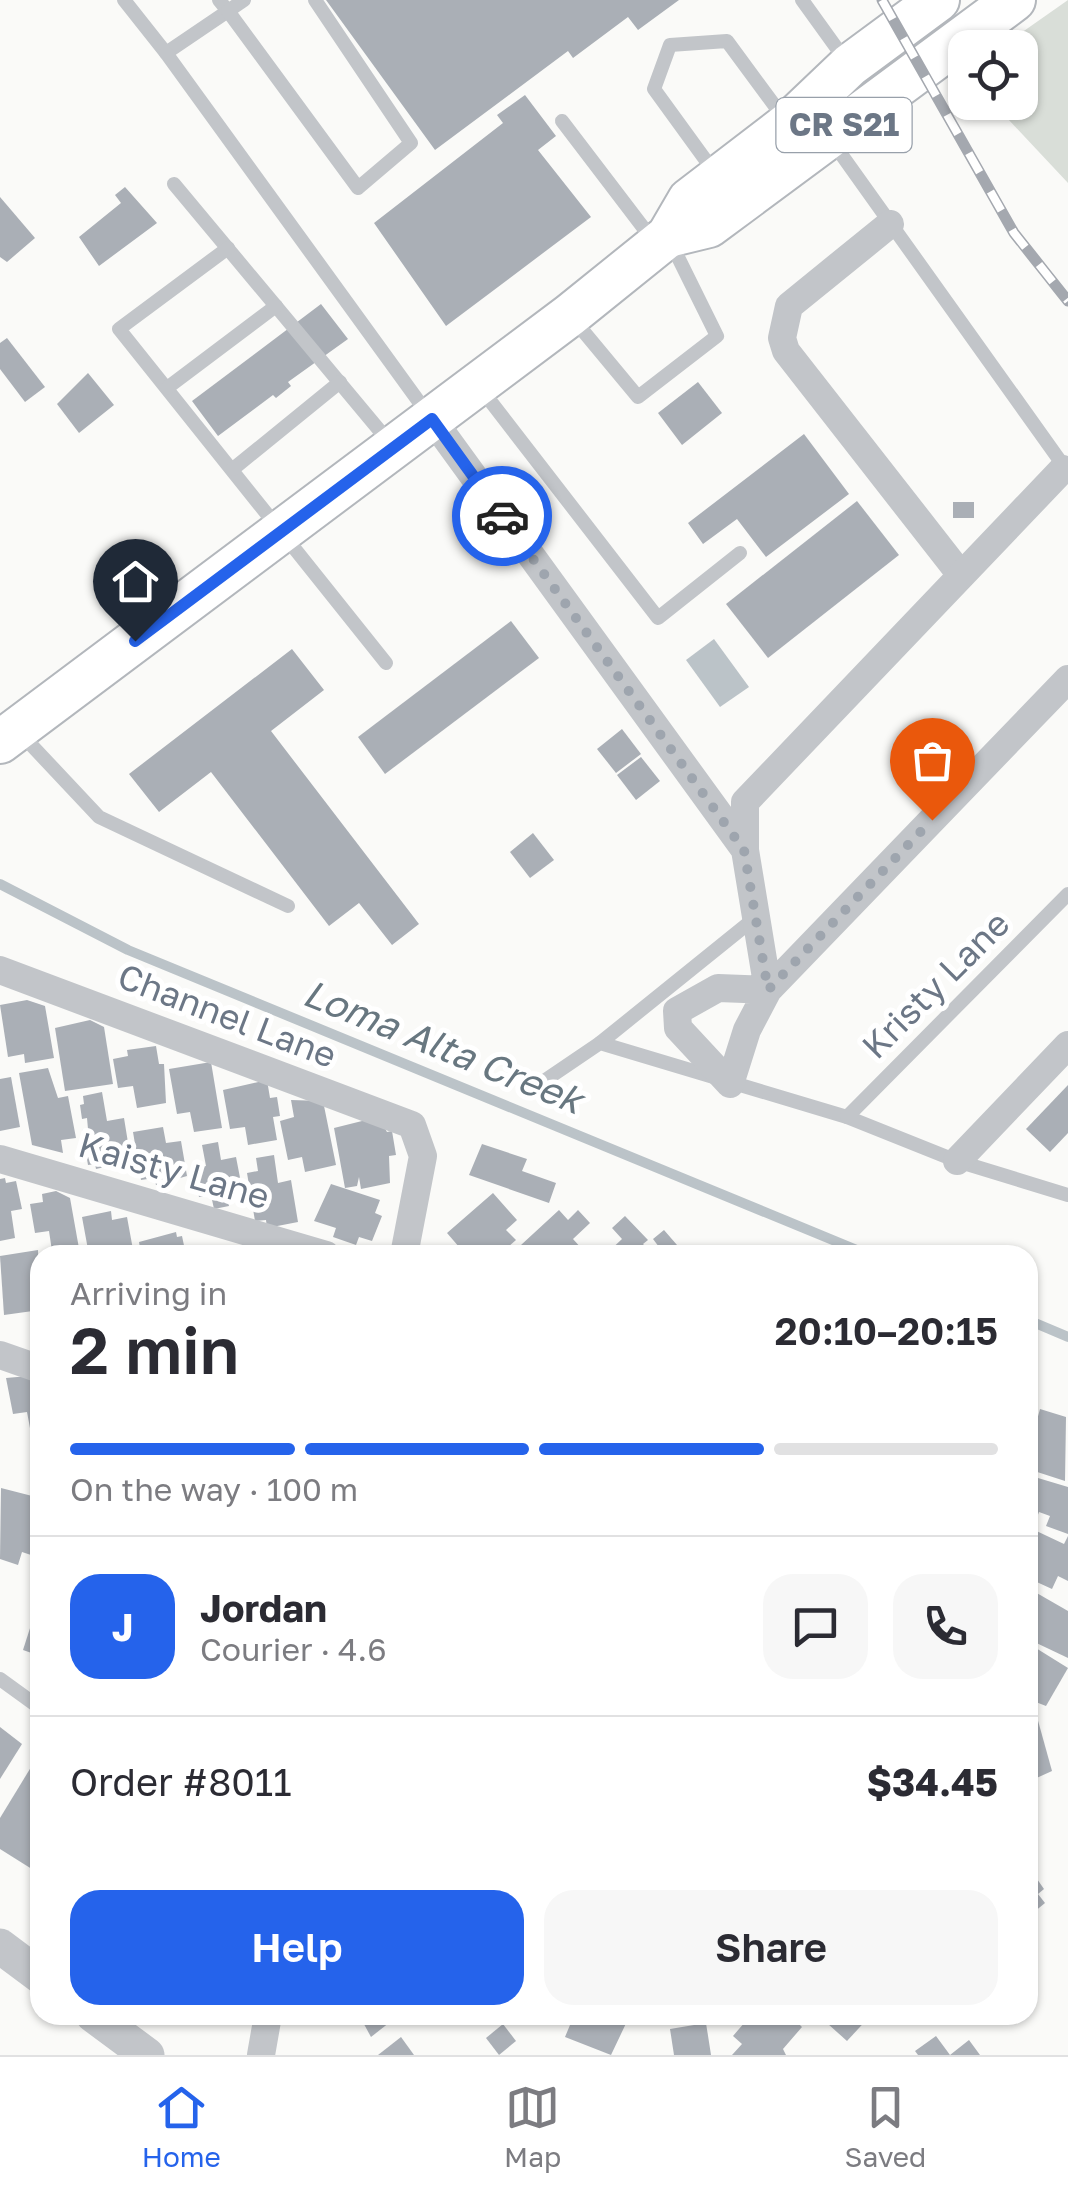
<!DOCTYPE html>
<html lang="en">
<head>
<meta charset="utf-8">
<style>
  :root { --surface:#fff; --page:#f7f7f7; --text:#2b2b33; --muted:#7c7c81; --line:#e1e1e2; --accent:#2563eb }
  body { margin:0; font-family:"Golos Text",sans-serif; background:var(--page); color:var(--text); height:100vh; display:flex; flex-direction:column; font-size:38px; white-space:nowrap }
  * { box-sizing:border-box; margin:0 }
  p { font-size:32px; color:var(--muted) }
  .icon { flex:none; width:55px; height:55px; fill:none; stroke:currentColor; stroke-width:2; stroke-linecap:round; stroke-linejoin:round }
  .map { position:relative; flex:1; overflow:hidden }
  .side { position:absolute; left:30px; top:1245px; width:1008px; height:780px; display:flex; flex-direction:column; background:var(--surface); border-radius:30px; box-shadow:0 2px 8px #0004 }
  .side>* { flex:none }
  .fabs { position:absolute; left:948px; top:30px; display:grid; gap:20px }
  .fabs a { display:grid; place-items:center; width:90px; height:90px; border-radius:20px; background:var(--surface); box-shadow:0 2px 8px #0004; font-size:50px }
  .pin { position:absolute; display:grid; place-items:center; width:85px; height:85px; color:#fff; margin:-102px -42px; border-radius:50% 50% 50% 0; rotate:-45deg; box-shadow:0 0 10px #0007 }
  .pin .icon { rotate:45deg }
  .courier { position:absolute; display:grid; place-items:center; width:100px; height:100px; margin:-50px; border:8px solid #2563eb; border-radius:50%; background:#fff; color:#222; box-shadow:0 2px 12px #0007 }
  .head em { font-style:normal; font-weight:600 }
  .head div { display:flex; flex-direction:column-reverse }
  .head { display:flex; align-items:center; justify-content:space-between; height:170px; padding:0 40px }
  h1 { font-size:65px; font-weight:600; line-height:75px }
  .bar { display:grid; grid-template-columns:repeat(4,1fr); gap:15px 10px; align-content:center; height:120px; padding:0 40px }
  .bar i { height:12px; border-radius:8px; background:var(--line) }
  .bar .active { background:var(--accent) }
  .bar p { grid-column:span 4 }
  .line { display:flex; align-items:center; gap:25px; padding:0 40px; border-top:2px solid var(--line) }
  .line div { flex:1 }
  .round { display:grid; place-items:center; flex:none; width:105px; height:105px; border-radius:30px; background:var(--page) }
  .primary-button { display:flex; gap:20px; margin-top:auto; padding:20px 40px }
  .primary-button a { flex:1; height:115px; border-radius:30px; background:var(--accent); color:#fff; font-size:40px; font-weight:600; line-height:115px; text-align:center }
  .primary-button a+a { background:var(--page); color:var(--text) }
  .dock { display:flex; justify-content:space-around; align-items:center; height:140px; border-top:2px solid var(--line); background:var(--surface); font-size:28px; color:var(--muted) }
  .dock a { display:grid; justify-items:center; gap:5px }
  .dock .active { color:var(--accent) }
  .map>svg:first-child { display:block }
  .green { fill:#d9ded8 }
  .water { fill:#bbc3c8 }
  .lines { fill:none; stroke-linecap:round; stroke-linejoin:round }
  .stream { stroke:#bbc3c8; stroke-width:10 }
  .building { fill:#aaafb6 }
  .primary-casing { stroke:#b3b7bc; stroke-width:46 }
  .service { stroke:#c2c5c9; stroke-width:14 }
  .minor { stroke:#c2c5c9; stroke-width:28 }
  .tertiary { stroke:#c2c5c9; stroke-width:35 }
  .primary { stroke:#fff; stroke-width:42 }
  .rail-casing { stroke:#a4a8af; stroke-width:11 }
  .rail { stroke:#fff; stroke-width:8; stroke-dasharray:22; stroke-linecap:butt }
  .done { stroke:#9ea5ae; stroke-width:10; stroke-dasharray:0 18 }
  .route { stroke:#2563eb; stroke-width:12 }
  .labels { text-anchor:middle; stroke-width:10; stroke-linejoin:round; paint-order:stroke }
  .shield { fill:#fff; stroke:#98a0aa; stroke-width:2.5 }
  .shield-label { font-size:32px; font-weight:bold; fill:#6c7786 }
  .street-label { font-size:35px; fill:#6c7786; stroke:#fff }
  .water-label { font-size:38px; font-style:italic; fill:#687780; stroke:#fff }
</style>
</head>
<body>
<div class="map">
<svg width="1068" height="2055" viewBox="0 0 1068 2055">
  <rect width="100%" height="100%" fill="#fafaf8"/>
  <polygon class="green" points="1068,0 1068,183 993,103 1020,102 1020,48 1001,47"/>
  <polygon class="water" points="714,639 749,687 720,707 686,660"/>
  <g class="lines">
    <g class="stream">
      <polyline points="0,884 128,950 869,1255"/>
      <polyline points="1028,1320 1068,1337"/>
    </g>
  </g>
  <g class="building">
    <polygon points="326,0 679,0 638,30 628,17 573,58 568,51 435,150"/>
    <polygon points="525,95 556,136 538,150 591,217 446,326 374,223 503,123 497,115"/>
    <polygon points="125,187 157,223 99,266 79,237 121,203 115,195"/>
    <polygon points="0,197 35,238 7,262 0,257"/>
    <polygon points="321,304 348,339 288,382 291,386 276,398 273,395 218,436 192,401"/>
    <polygon points="7,338 45,387 25,402 0,369 0,343"/>
    <polygon points="88,373 114,405 79,433 57,404"/>
    <polygon points="698,382 722,413 682,445 658,413"/>
    <polygon points="804,434 849,494 766,557 737,519 703,544 688,523"/>
    <polygon points="857,501 899,555 768,658 726,604"/>
    <rect x="953" y="502" width="21" height="16"/>
    <polygon points="511,621 539,658 385,774 358,737"/>
    <polygon points="292,649 324,690 271,731 419,924 392,945 359,903 329,926 211,772 159,812 129,774"/>
    <polygon points="622,729 641,754 616,773 597,749"/>
    <polygon points="641,757 660,781 636,800 617,775"/>
    <polygon points="533,833 554,860 530,878 510,852"/>
    <polygon points="27,1000 45,1006 54,1058 25,1063 24,1054 8,1057 0,1005"/>
    <polygon points="90,1020 104,1027 113,1084 65,1091 55,1028"/>
    <polygon points="156,1046 159,1064 164,1064 166,1103 137,1108 133,1086 118,1088 113,1059 128,1056 127,1050"/>
    <polygon points="211,1062 222,1128 194,1132 190,1112 177,1114 169,1069"/>
    <polygon points="48,1068 58,1098 68,1096 76,1138 61,1140 63,1153 32,1145 19,1073"/>
    <polygon points="11,1077 20,1127 0,1131 0,1079"/>
    <polygon points="267,1080 270,1098 277,1097 280,1116 273,1117 277,1140 248,1145 245,1127 230,1129 223,1090"/>
    <polygon points="1068,1085 1068,1133 1050,1152 1026,1129"/>
    <polygon points="102,1092 107,1121 124,1118 131,1161 96,1169 95,1164 88,1165 82,1130 88,1129 87,1118 82,1119 80,1105 84,1104 83,1096"/>
    <polygon points="291,1100 323,1101 336,1165 305,1172 302,1157 288,1160 280,1121 294,1117"/>
    <polygon points="378,1117 387,1132 392,1131 396,1155 389,1156 390,1183 361,1189 359,1177 357,1186 345,1188 334,1128"/>
    <polygon points="163,1127 166,1143 181,1141 187,1176 156,1185 154,1178 141,1180 133,1132"/>
    <polygon points="218,1142 221,1160 236,1157 242,1188 226,1191 229,1206 214,1209 211,1195 199,1197 194,1169 206,1166 202,1145"/>
    <polygon points="482,1144 527,1159 522,1171 556,1183 549,1203 469,1175"/>
    <polygon points="274,1155 278,1183 291,1180 298,1222 267,1228 266,1220 255,1221 247,1173 258,1171 256,1158"/>
    <polygon points="5,1178 6,1183 16,1181 22,1209 11,1211 15,1238 0,1241 0,1179"/>
    <polygon points="331,1184 380,1200 375,1213 382,1216 372,1241 359,1237 356,1245 333,1237 336,1228 314,1221"/>
    <polygon points="56,1191 70,1198 80,1254 42,1255 52,1251 49,1231 35,1233 30,1204 43,1202 42,1194"/>
    <polygon points="493,1193 517,1220 506,1230 516,1240 499,1255 466,1255 447,1233"/>
    <polygon points="559,1210 568,1220 578,1210 590,1223 573,1239 582,1249 576,1255 530,1255 521,1245"/>
    <polygon points="111,1211 112,1220 127,1217 134,1255 89,1255 82,1217"/>
    <polygon points="625,1216 648,1240 643,1244 653,1255 605,1255 622,1239 612,1228"/>
    <polygon points="664,1230 677,1245 688,1255 665,1255 653,1239"/>
    <polygon points="176,1232 177,1237 182,1236 186,1255 141,1255 139,1242"/>
    <polygon points="38,1250 40,1310 4,1315 0,1256"/>
    <polygon points="40,1375 40,1438 32,1439 27,1412 13,1414 6,1378"/>
    <polygon points="1040,1409 1066,1417 1065,1481 1028,1469 1028,1417 1037,1420"/>
    <polygon points="1028,1475 1068,1487 1068,1534 1046,1526 1050,1516 1039,1512 1035,1523 1028,1521"/>
    <polygon points="1,1488 40,1498 40,1558 22,1552 18,1565 0,1559"/>
    <polygon points="1028,1527 1064,1544 1068,1536 1068,1581 1058,1576 1052,1589 1028,1578"/>
    <polygon points="1028,1588 1068,1611 1068,1658 1028,1639"/>
    <polygon points="39,1600 40,1600 40,1656 23,1650"/>
    <polygon points="1031,1645 1068,1668 1046,1706 1028,1699"/>
    <polygon points="1037,1717 1052,1771 1030,1781 1028,1720"/>
    <polygon points="0,1727 22,1744 0,1779"/>
    <polygon points="36,1759 40,1762 40,1862 35,1871 0,1849 0,1818"/>
    <polygon points="1028,1866 1044,1889 1038,1894 1045,1903 1028,1917"/>
    <polygon points="359,2015 399,2015 371,2037"/>
    <polygon points="558,2015 630,2015 611,2055 565,2037 570,2025"/>
    <polygon points="751,2015 759,2021 764,2015 790,2015 802,2027 783,2049 786,2055 732,2055 742,2044 733,2036"/>
    <polygon points="818,2015 871,2015 847,2041"/>
    <polygon points="706,2023 711,2055 674,2055 670,2029"/>
    <polygon points="503,2024 516,2041 499,2055 486,2038"/>
    <polygon points="936,2036 950,2055 969,2040 980,2055 918,2055 915,2051"/>
    <polygon points="401,2037 414,2055 378,2055"/>
  </g>
  <g class="lines">
    <defs>
      <g id="primary">
        <polyline points="668,236 709,226 1014,0"/>
        <polyline points="0,742 570,315 668,236 689,200 788,124 850,65 938,0"/>
      </g>
    </defs>
    <use href="#primary" class="primary-casing"/>
    <g class="service">
      <polyline points="124,0 166,53 228,11 219,0"/>
      <polyline points="244,0 228,11 358,188 411,143 315,0"/>
      <polyline points="802,0 846,61"/>
      <polyline points="166,53 430,417"/>
      <polyline points="562,121 655,243"/>
      <polyline points="831,140 1068,472"/>
      <polyline points="715,173 654,89 670,45 727,41 786,121"/>
      <polyline points="174,184 390,443"/>
      <polyline points="228,248 119,329 386,663"/>
      <polyline points="574,320 638,397 717,336 669,239"/>
      <polyline points="167,388 276,306"/>
      <polyline points="481,389 658,618 740,553"/>
      <polyline points="233,469 340,382"/>
      <polyline points="21,734 99,817 288,906"/>
      <polyline points="600,1043 755,918"/>
      <polyline points="541,1083 600,1043 847,1117 957,1161 1068,1195"/>
      <polyline points="847,1117 1068,894"/>
      <polyline points="0,1679 40,1708"/>
    </g>
    <g class="minor">
      <polyline points="890,224 789,306 782,338 786,351 961,575"/>
      <polyline points="432,419 745,850 768,990 747,1030 730,1084 678,1028 677,1011 718,988 768,990 1068,679"/>
      <polyline points="745,850 745,802 1063,469"/>
      <polyline points="0,970 412,1125 423,1156 404,1255"/>
      <polyline points="0,1159 326,1255"/>
      <polyline points="957,1161 1068,1045"/>
      <polyline points="0,1355 40,1369"/>
      <polyline points="261,2055 268,2015"/>
    </g>
    <g class="tertiary">
      <polyline points="0,1946 40,1976"/>
      <polyline points="93,2015 147,2055"/>
    </g>
    <use href="#primary" class="primary"/>
    <defs>
      <polyline id="rail" points="882,0 1014,233 1068,301"/>
    </defs>
    <use href="#rail" class="rail-casing"/>
    <use href="#rail" class="rail"/>
  </g>
  <g class="lines">
    <polyline class="done" points="502,516 744,850 768,990 932,820"/>
    <polyline class="route" points="135,641 432,419 502,516"/>
  </g>
  <g class="labels">
    <rect class="shield" x="776.5" y="98" width="135" height="54" rx="8"/>
    <g class="shield-label">
      <text x="844" y="136">CR S21</text>
    </g>
    <g class="street-label">
      <text transform="translate(936 985) rotate(-45)" y="12">Kristy Lane</text>
      <text transform="translate(227 1016) rotate(21)" y="12">Channel Lane</text>
      <text transform="translate(174 1171) rotate(16)" y="12">Kaisty Lane</text>
    </g>
    <g class="water-label">
      <text transform="translate(443 1047) rotate(22)" y="13">Loma Alta Creek</text>
    </g>
  </g>
</svg>
<div class="fabs">
<a><svg class="icon" aria-label="locate" viewBox="0 0 24 24"><circle cx="12" cy="12" r="6"/><path d="M12 2v4M12 18v4M2 12h4M18 12h4"/></svg></a>
</div>
<div class="pin" style="left:932px;top:820px;background:#ea580c"><svg class="icon" aria-label="bag" viewBox="0 0 24 24"><path d="M5 8h14l-1 12H6zM9 8a3 3 0 0 1 6 0"/></svg></div>
<div class="pin" style="left:135px;top:641px;background:#1f2937"><svg class="icon" aria-label="home" viewBox="0 0 24 24"><path d="M3 11l9-7 9 7M6 9v11h12V9"/></svg></div>
<div class="courier" style="left:502px;top:516px"><svg class="icon" aria-label="car" viewBox="0 0 24 24"><path d="M5 17H2v-5l4-1 3-4h7l3 4 3 1v5h-3M9 17h6M6 11h13"/><circle cx="7" cy="17" r="2"/><circle cx="17" cy="17" r="2"/></svg></div>
<section class="side">
<div class="head"><div><h1>2 min</h1><p>Arriving in</p></div><em>20:10–20:15</em></div>
<div class="bar"><i class="active"></i><i class="active"></i><i class="active"></i><i></i><p>On the way · 100 m</p></div>
<div class="line" style="height:180px"><b class="round" style="background:var(--accent);color:#fff">J</b><div><b>Jordan</b><p>Courier · 4.6</p></div><a class="round"><svg class="icon" aria-label="chat" viewBox="0 0 24 24"><path d="M4 5h16v11H9l-5 4z"/></svg></a><a class="round"><svg class="icon" aria-label="phone" viewBox="0 0 24 24"><path d="M5 4h4l2 5-3 2q2 4 5 5l2-3 5 2v4C11 20 4 13 5 4z"/></svg></a></div>
<div class="line" style="height:130px"><div>Order #8011</div><b>$34.45</b></div>
<div class="primary-button"><a>Help</a><a>Share</a></div>
</section>
</div>
<nav class="dock">
<a class="active"><svg class="icon" aria-label="home" viewBox="0 0 24 24"><path d="M3 11l9-7 9 7M6 9v11h12V9"/></svg>Home</a>
<a><svg class="icon" aria-label="map" viewBox="0 0 24 24"><path d="M3 6l6-2 6 2 6-2v14l-6 2-6-2-6 2zM9 4v14M15 6v14"/></svg>Map</a>
<a><svg class="icon" aria-label="saved" viewBox="0 0 24 24"><path d="M7 4h10v16l-5-4-5 4z"/></svg>Saved</a>
</nav>
</body>
</html>
